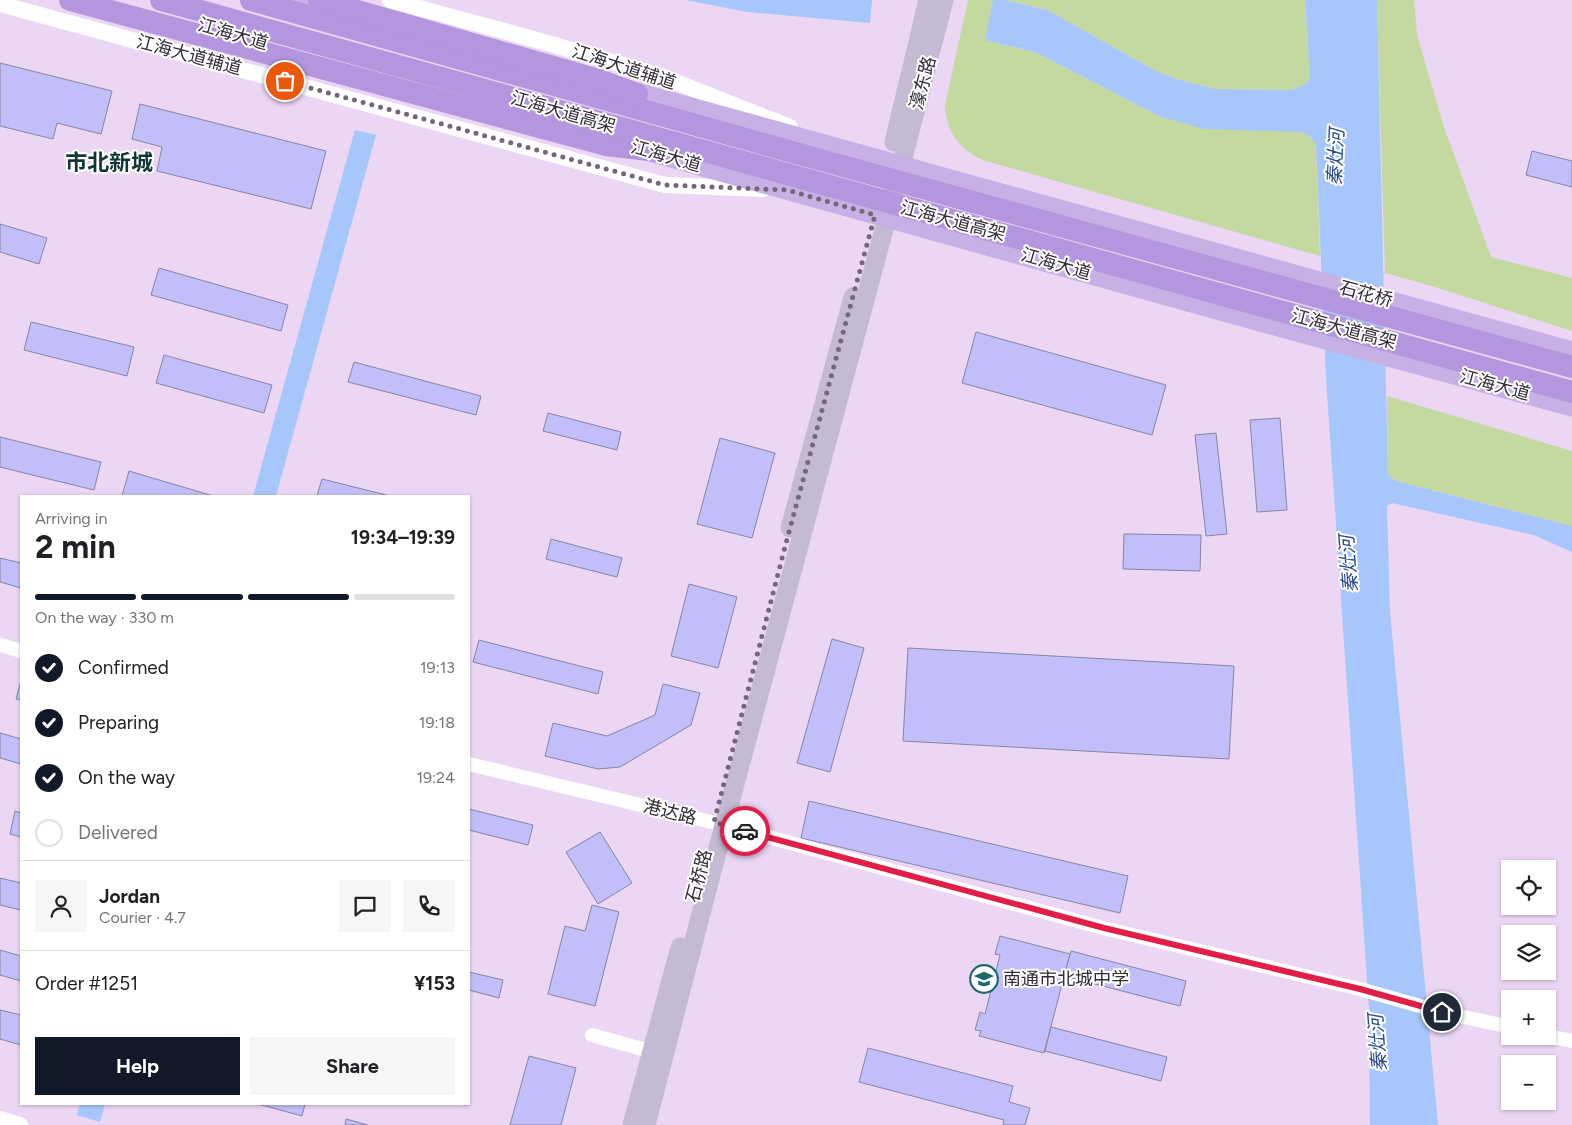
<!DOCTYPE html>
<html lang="en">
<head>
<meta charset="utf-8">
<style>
  :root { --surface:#fff; --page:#f6f6f6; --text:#202124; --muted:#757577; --line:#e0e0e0; --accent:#111827 }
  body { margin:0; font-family:Figtree,"Noto Sans SC",sans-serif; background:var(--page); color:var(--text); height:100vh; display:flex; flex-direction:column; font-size:19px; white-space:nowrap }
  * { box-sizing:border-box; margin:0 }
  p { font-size:16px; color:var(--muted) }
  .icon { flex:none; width:28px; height:28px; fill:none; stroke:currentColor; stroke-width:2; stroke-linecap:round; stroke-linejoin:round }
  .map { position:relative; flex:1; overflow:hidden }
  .side { position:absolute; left:20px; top:495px; width:450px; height:610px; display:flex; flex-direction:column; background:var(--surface); border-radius:0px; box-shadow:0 1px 4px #0004 }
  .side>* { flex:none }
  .tools { position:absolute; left:1501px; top:860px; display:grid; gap:10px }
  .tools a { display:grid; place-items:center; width:55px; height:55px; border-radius:0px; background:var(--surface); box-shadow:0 1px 4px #0004; font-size:25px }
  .pin { position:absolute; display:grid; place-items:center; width:42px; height:42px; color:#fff; margin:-21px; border:2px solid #fff; border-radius:50%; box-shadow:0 1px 5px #0007 }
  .courier { position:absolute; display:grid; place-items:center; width:50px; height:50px; margin:-25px; border:4px solid #e11d48; border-radius:50%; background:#fff; color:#222; box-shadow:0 1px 6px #0007 }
  .summary em { font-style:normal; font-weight:700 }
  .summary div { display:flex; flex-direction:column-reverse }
  .summary { display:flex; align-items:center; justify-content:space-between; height:85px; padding:0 15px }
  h1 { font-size:32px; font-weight:700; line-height:38px }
  .bar { display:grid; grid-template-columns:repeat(4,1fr); gap:8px 5px; align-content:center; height:60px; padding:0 15px }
  .bar i { height:6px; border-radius:4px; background:var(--line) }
  .bar .selected { background:var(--accent) }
  .bar p { grid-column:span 4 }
  .line { display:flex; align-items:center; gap:12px; padding:0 15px; border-top:1px solid var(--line) }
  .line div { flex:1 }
  .round { display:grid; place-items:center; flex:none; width:52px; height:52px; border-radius:0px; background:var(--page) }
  ol { padding:0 15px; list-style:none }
  li { display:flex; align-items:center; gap:15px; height:55px }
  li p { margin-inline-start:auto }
  li .icon { padding:5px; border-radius:50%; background:var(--accent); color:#fff; stroke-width:4 }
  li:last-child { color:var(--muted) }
  li i { width:28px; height:28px; border:2px solid var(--line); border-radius:50% }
  .cta { display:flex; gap:10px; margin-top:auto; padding:10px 15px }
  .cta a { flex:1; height:58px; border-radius:0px; background:var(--accent); color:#fff; font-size:20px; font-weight:700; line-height:58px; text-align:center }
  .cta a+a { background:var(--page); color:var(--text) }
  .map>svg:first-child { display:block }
  .green { fill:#c3d99f }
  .water { fill:#a7c6fb }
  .building { fill:#c2bef9; stroke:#8785a3 }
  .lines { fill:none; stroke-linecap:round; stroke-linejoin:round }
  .minor { stroke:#fff; stroke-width:14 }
  .tertiary { stroke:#fff; stroke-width:16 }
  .secondary { stroke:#c4bbd2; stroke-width:19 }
  .primary { stroke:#c7b0e6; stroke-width:21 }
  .trunk { stroke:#b496de; stroke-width:22 }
  .done { stroke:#736778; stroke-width:5; stroke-dasharray:0 9 }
  .route { stroke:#e11d48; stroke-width:6 }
  .labels { text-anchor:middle; stroke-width:4; stroke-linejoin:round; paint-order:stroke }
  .street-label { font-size:18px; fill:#322b36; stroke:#fff }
  .poi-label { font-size:18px; fill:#322b36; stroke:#fff; text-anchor:start }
  .water-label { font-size:19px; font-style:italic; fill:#274b8a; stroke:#fff }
  .district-label { font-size:22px; font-weight:bold; fill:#123536; stroke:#fff }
</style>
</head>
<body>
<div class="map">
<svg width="1572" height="1125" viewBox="0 0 1572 1125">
  <rect width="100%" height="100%" fill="#ebd6f4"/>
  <g class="green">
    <path d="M968,0H993L986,40L1037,53L1161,117L1301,132L1309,135L1316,144L1320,256L983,160C959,149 946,131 945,105Z"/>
    <polygon points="1005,0 1305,0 1310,78 1306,84 1292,90 1215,89 1176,79 1156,71 1047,10"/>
    <polygon points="1377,0 1414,0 1417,35 1444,127 1491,257 1572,278 1572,331 1435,287 1385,273"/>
    <polygon points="1387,396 1572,451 1572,526 1396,481 1388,475"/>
  </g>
  <g class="water">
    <polygon points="685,0 872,0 870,23 748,12"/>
    <polygon points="993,0 1005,0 1047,10 1156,71 1176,79 1215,89 1292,90 1306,84 1310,78 1305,0 1377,0 1388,475 1396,481 1572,526 1572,552 1534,535 1392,503 1387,506 1390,612 1438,1125 1370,1125 1369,1009 1326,378 1316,144 1309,135 1301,132 1205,129 1161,117 1037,53 985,40"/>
    <polygon points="355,130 376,135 276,496 253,496"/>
    <polygon points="80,1104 105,1104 100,1122 77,1115"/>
  </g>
  <g class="building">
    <polygon points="0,63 112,91 101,134 57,123 53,139 0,126"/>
    <polygon points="140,104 326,151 311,209 157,171 162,147 132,139"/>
    <polygon points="1532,151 1572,161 1572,187 1526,175"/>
    <polygon points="0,224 47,238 39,264 0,252"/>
    <polygon points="159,268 288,305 281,331 151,295"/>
    <polygon points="31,322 134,347 127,376 24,350"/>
    <polygon points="976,332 1166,385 1152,435 962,383"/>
    <polygon points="164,355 272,385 264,413 156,383"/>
    <polygon points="354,362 481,396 476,415 348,382"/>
    <polygon points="548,413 621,432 617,450 543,431"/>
    <polygon points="1280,418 1287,510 1257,512 1250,420"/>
    <polygon points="1216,433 1227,534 1206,536 1195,435"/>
    <polygon points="0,437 101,462 94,490 0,467"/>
    <polygon points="720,438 775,453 752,538 697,524"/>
    <polygon points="129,471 213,496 122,496"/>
    <polygon points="322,479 390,496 317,496"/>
    <polygon points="1124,534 1201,535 1200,571 1123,569"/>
    <polygon points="551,539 622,558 617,577 546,559"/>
    <polygon points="0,558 21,563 21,588 0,582"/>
    <polygon points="689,584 737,597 718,668 671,656"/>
    <polygon points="832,639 864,648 830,772 797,763"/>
    <polygon points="479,640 603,672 598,694 473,662"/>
    <polygon points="908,648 1234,666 1229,759 903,741"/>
    <polygon points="21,680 21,700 16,699"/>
    <polygon points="663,684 700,693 691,725 620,767 598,769 545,756 553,723 607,736 655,715"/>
    <polygon points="0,733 21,739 21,764 0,758"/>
    <polygon points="809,801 1128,876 1120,913 801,838"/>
    <polygon points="469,809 533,825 528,845 469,830"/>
    <polygon points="15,811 21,813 21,837 10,834"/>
    <polygon points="600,832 632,883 598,904 566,852"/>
    <polygon points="0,878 21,883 21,910 0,905"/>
    <polygon points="592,905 619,912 595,1006 548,994 565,926 585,931"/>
    <polygon points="1000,936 1070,954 1044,1053 979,1036 981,1031 975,1030 980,1012 985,1014 1000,955 995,954"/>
    <polygon points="0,950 21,956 21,981 0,975"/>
    <polygon points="1071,951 1186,981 1180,1006 1064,976"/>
    <polygon points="469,972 503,980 499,998 469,990"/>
    <polygon points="0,1010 21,1015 21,1045 0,1039"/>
    <polygon points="1051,1027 1167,1057 1161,1081 1045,1051"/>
    <polygon points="868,1048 1013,1086 1009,1102 1030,1108 1025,1125 1003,1125 1004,1120 859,1082"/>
    <polygon points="529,1056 576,1068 561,1125 510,1125"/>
    <polygon points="258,1104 305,1104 302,1116"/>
    <polygon points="346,1119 368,1125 345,1125"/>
  </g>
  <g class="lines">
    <g class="minor">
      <polyline points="0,645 21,651"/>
      <polyline points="469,764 724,825 1103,928 1360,989 1441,1012 1510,1027"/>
      <polyline points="592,1035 660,1054"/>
      <polyline points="1548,1036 1572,1041"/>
    </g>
    <g class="tertiary">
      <polyline points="390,0 548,43 663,77 790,127"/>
      <polyline points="0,4 665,185 763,189"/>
      <polyline points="0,1119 20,1125"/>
    </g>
    <g class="secondary">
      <polyline points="894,142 928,0"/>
      <polyline points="790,528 853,297"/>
      <polyline points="632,1125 680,947"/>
      <polyline points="646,1125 724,825 901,166 944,0"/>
    </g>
    <g class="primary">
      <polyline points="301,0 334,9"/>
      <polyline points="619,88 1572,352"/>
      <polyline points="649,151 1307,334 1572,406"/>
    </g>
    <g class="trunk">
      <polyline points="70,0 606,145 666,152"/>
      <polyline points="161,0 1572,392"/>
      <polyline points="251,0 810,157 1572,367"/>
      <polyline points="319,0 599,80 637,94"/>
    </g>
  </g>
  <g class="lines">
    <polyline class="done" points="285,81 665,185 787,190 875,215 786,543 714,822 745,831"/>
    <polyline class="route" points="745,831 1104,928 1360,989 1442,1012"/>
  </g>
  <defs>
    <symbol id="school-ring" viewBox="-11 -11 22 22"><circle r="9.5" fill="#fff" stroke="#1c6a6c" stroke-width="1.5"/><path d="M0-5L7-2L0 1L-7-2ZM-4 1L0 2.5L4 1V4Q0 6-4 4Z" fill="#1c6a6c"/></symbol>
  </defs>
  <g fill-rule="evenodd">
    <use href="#school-ring" x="968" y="963" width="32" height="32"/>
  </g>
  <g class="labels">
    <g class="street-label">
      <text transform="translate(233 34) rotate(16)" y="6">江海大道</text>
      <text transform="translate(189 55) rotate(15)" y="6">江海大道辅道</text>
      <text transform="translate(624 67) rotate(18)" y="6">江海大道辅道</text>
      <text transform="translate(923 83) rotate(-75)" y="6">濠东路</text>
      <text transform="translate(563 112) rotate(16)" y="6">江海大道高架</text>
      <text transform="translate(666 156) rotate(16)" y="6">江海大道</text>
      <text transform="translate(953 221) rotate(15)" y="6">江海大道高架</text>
      <text transform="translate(1056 264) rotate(16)" y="6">江海大道</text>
      <text transform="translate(1366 294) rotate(15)" y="6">石花桥</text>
      <text transform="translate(1344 329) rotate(15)" y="6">江海大道高架</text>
      <text transform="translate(1495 385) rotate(15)" y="6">江海大道</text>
      <text transform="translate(670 812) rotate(14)" y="6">港达路</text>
      <text transform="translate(699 876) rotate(-75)" y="6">石桥路</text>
    </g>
    <g class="poi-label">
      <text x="1003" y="985">南通市北城中学</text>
    </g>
    <g class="water-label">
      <text transform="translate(1335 157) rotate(-87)" y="7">秦灶河</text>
      <text transform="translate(1348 564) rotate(-94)" y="7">秦灶河</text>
      <text transform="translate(1377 1043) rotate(-94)" y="7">秦灶河</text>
    </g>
    <g class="district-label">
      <text x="109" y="170">市北新城</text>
    </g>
  </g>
</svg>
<div class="tools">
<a><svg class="icon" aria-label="locate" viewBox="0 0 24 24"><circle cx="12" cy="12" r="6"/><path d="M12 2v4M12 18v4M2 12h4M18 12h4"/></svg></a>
<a><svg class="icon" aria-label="layers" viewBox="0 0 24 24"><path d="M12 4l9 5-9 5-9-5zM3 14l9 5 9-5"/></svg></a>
<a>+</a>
<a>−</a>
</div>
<div class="pin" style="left:285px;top:81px;background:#ea580c"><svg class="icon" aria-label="bag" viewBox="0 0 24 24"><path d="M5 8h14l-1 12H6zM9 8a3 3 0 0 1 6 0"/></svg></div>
<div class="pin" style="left:1442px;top:1012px;background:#1f2937"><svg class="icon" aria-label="home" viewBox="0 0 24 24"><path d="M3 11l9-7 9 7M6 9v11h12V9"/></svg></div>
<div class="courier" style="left:745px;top:831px"><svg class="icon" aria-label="car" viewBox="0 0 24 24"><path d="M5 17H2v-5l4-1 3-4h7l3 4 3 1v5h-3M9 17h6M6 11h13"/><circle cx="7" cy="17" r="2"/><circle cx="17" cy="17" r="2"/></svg></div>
<section class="side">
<div class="summary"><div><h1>2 min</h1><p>Arriving in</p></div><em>19:34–19:39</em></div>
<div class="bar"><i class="selected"></i><i class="selected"></i><i class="selected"></i><i></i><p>On the way · 330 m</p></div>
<ol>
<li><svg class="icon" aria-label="check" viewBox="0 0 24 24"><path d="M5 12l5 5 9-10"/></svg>Confirmed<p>19:13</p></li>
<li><svg class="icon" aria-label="check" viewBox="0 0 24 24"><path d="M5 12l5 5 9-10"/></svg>Preparing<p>19:18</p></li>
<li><svg class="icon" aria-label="check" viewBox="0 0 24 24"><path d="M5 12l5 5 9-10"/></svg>On the way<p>19:24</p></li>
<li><i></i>Delivered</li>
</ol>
<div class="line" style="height:90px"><a class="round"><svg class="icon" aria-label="person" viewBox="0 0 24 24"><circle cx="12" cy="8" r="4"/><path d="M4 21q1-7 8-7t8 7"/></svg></a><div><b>Jordan</b><p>Courier · 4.7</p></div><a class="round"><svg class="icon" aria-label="chat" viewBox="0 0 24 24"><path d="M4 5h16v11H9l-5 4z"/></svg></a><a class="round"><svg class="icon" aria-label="phone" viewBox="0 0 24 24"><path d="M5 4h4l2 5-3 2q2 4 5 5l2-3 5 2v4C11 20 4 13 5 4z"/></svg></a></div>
<div class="line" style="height:65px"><div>Order #1251</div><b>¥153</b></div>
<div class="cta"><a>Help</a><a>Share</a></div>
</section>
</div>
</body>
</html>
